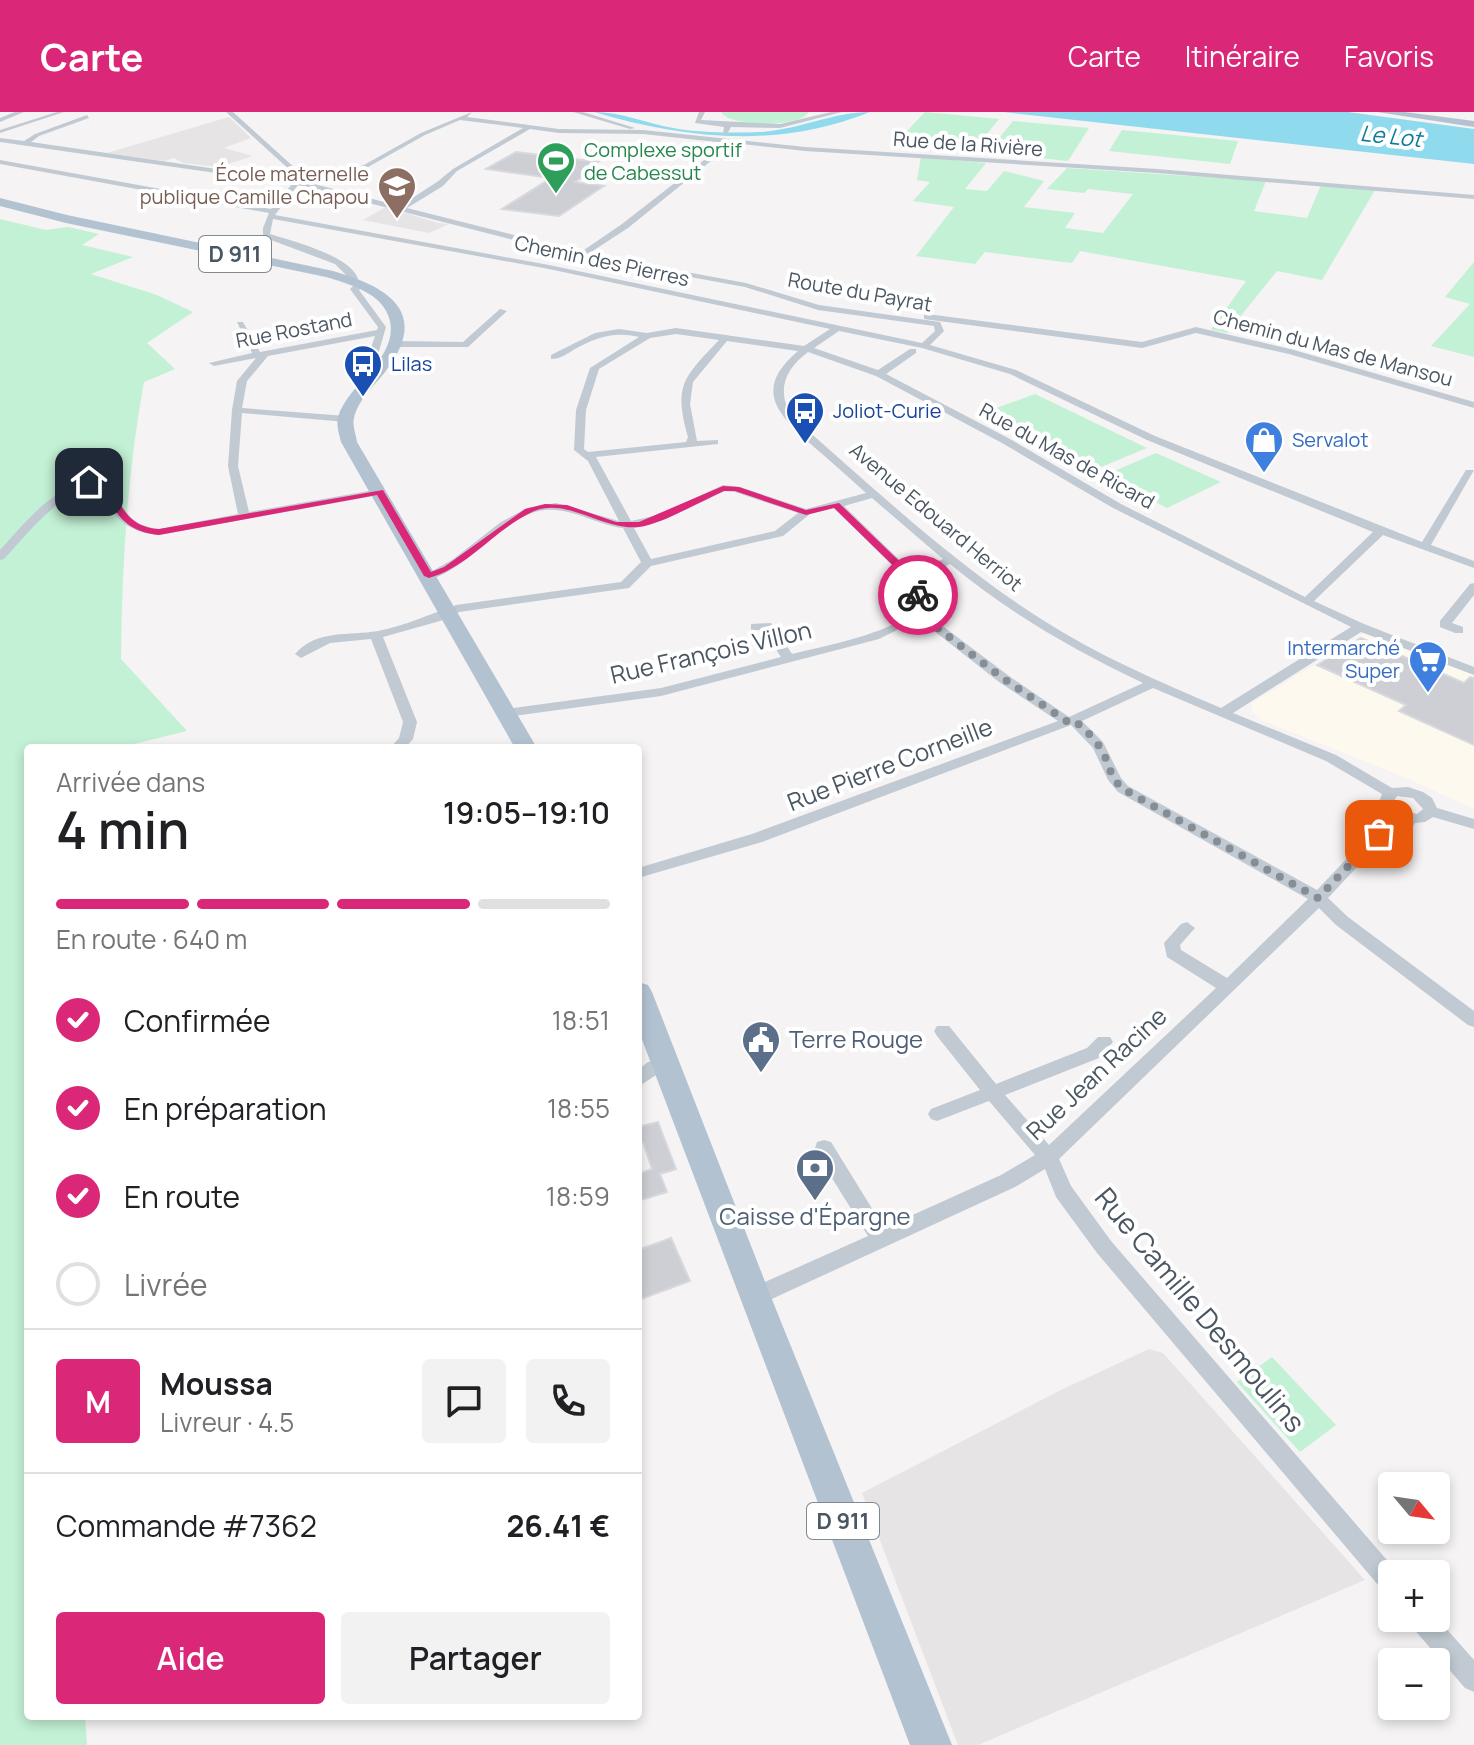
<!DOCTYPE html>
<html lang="fr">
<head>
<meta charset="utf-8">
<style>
  :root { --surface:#fff; --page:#f2f2f2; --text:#202124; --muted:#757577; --line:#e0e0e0; --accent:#db2777 }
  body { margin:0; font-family:Manrope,sans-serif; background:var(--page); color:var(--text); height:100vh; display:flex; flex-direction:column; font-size:30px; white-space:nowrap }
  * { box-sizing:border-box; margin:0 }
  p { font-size:26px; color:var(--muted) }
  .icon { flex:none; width:44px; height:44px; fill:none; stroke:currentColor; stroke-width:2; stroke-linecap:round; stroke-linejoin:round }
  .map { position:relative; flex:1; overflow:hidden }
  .side { position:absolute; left:24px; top:632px; width:618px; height:976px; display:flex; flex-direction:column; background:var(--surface); border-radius:8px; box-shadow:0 4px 12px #0003 }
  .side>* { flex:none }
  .needle { width:52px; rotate:119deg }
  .controls { position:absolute; left:1378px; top:1360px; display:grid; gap:16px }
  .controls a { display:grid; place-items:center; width:72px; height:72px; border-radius:8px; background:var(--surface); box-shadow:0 4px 12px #0003; font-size:40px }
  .pin { position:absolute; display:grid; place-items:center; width:68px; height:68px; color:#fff; margin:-34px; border-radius:16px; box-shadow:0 4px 12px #0006 }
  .courier { position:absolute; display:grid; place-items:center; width:80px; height:80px; margin:-40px; border:6px solid #db2777; border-radius:50%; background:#fff; color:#222; box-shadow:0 2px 10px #0007 }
  .overview em { font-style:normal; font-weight:600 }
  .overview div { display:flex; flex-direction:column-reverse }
  .overview { display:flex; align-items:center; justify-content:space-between; height:136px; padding:0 32px }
  h1 { font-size:52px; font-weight:600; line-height:60px }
  .bar { display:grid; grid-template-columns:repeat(4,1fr); gap:12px 8px; align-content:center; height:96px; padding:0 32px }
  .bar i { height:10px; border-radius:6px; background:var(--line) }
  .bar .current { background:var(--accent) }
  .bar p { grid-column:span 4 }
  .line { display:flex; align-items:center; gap:20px; padding:0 32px; border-top:2px solid var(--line) }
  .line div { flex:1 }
  .round { display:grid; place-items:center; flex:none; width:84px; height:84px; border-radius:8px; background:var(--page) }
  ol { padding:0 32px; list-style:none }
  li { display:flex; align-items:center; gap:24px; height:88px }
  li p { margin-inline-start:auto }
  li .icon { padding:8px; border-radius:50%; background:var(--accent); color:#fff; stroke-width:4 }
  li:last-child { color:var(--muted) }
  li i { width:44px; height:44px; border:4px solid var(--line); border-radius:50% }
  .button { display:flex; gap:16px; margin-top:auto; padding:16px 32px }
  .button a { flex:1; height:92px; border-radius:8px; background:var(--accent); color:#fff; font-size:32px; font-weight:600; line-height:92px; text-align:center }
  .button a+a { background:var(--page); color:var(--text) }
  header { display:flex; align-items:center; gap:48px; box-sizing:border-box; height:112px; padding:0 40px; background:var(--accent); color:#fff }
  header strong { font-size:38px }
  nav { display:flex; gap:44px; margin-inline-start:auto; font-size:28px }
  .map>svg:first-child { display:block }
  .commercial { fill:#fdf9ef }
  .education { fill:#e6e4e5 }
  .green { fill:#c3f1d5 }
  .water { fill:#90daee }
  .building { fill:#cdcfd5; stroke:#d7d9de; stroke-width:2 }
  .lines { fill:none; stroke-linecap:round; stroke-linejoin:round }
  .pedestrian { fill:#c1cad2; fill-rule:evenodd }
  .minor { fill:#c1cad2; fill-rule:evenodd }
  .primary { fill:#b3c2d1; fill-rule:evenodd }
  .route { fill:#db2777 }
  .done { stroke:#868d94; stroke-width:8; stroke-dasharray:0 14.4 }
  .labels { text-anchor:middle; stroke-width:8; stroke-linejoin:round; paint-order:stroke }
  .far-street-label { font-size:20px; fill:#4a5661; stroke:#fff }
  .far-leisure-label { font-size:20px; fill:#27864d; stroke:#fff; text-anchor:start }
  .far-education-label { font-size:20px; fill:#785e54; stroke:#fff; text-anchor:end }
  .far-transit-label { font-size:20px; fill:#164399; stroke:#fff; text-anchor:start }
  .far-shop-label { font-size:20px; fill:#366cbe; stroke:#fff; text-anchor:start }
  .far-water-label { font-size:22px; font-style:italic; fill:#0c7c9b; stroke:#fff }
  .shield { fill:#fff; stroke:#808990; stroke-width:2 }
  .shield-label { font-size:22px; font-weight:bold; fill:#4a5661 }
  .street-label { font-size:24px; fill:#4a5661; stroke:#fff }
  .service-label { font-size:24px; fill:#4e5e75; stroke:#fff; text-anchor:start }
  .near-street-label { font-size:28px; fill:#4a5661; stroke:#fff }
</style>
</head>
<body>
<header>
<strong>Carte</strong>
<nav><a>Carte</a><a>Itinéraire</a><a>Favoris</a></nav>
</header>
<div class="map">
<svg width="1474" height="1633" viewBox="0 0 1474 1633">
  <rect width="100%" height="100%" fill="#f5f3f3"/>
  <polygon class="commercial" points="1367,520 1474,561 1474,697 1404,665 1261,608 1252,600 1252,591"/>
  <g class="education">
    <polygon points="229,5 251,26 224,36 253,44 219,55 183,51 174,46 165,49 107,41"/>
    <polygon points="386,95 438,111 449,112 429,121 363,108"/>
    <polygon points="1149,1237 1163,1241 1365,1468 978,1633 958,1633 862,1381 1061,1278"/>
  </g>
  <g class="green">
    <path d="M721,0H809C799,16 729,15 721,0Z"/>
    <polygon points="925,0 999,7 973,39 896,31"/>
    <polygon points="1013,9 1089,16 1068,49 988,40"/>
    <polygon points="1122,18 1238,29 1230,52 1109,39"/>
    <polygon points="921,45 986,51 965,77 987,79 1004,59 1044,69 1024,95 1075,101 1065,116 1103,121 1133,82 1088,77 1084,81 1047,77 1067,56 1266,69 1254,99 1307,106 1321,73 1375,78 1322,168 1277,159 1227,221 1211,218 1246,169 1080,139 1072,151 985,140 975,152 916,144 954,95 913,89 930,70 917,68"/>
    <path d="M0,107L46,118L68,115L99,122L82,133L133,145L91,162L157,183L193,200L147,231L175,257L144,270C127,362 122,453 121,547L187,619L118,636H28V1604H85L87,1633H0Z"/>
    <polygon points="1474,150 1474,245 1431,234 1470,192 1445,185"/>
    <polygon points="1035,282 1147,336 1089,360 977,303"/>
    <polygon points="1156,341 1221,370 1167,396 1103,364"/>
    <polygon points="1272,1245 1336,1313 1300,1340 1237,1270"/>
  </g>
  <g class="water">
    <path d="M594,0C621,0 646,11 673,16C700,21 732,21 760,20C798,18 833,0 870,0C779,37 685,27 594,0Z"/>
    <polygon points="1003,0 1348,0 1474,17 1474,52"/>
  </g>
  <g class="building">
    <polygon points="516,40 598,50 586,57 593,58 575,70 604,74 559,104 502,97 551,66 486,57"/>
    <polygon points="1361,526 1464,571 1470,565 1474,566 1474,633 1399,599 1406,593 1317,553"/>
    <polygon points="658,1010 676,1057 660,1062 667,1080 638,1089 638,1062 652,1057 643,1030 638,1031 638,1015"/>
    <polygon points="671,1126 690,1169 638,1188 638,1138"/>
  </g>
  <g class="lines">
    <polygon class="pedestrian" points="57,0 64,0 0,21 0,18"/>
    <g class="minor">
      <polygon points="15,0 24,0 0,10 0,6"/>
      <path d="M226,0H233L296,57L300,69L310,71L364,53L421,21L472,0L467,5L559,17L643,18L805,35L1157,57L1474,83V87L1157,61L805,39L733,31L628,116L588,142L746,171L819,193L940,210L944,219L930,233L1016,258L1155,324L1422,430L1466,358H1474L1431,433L1474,449V456L1383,423L1314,489L1364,512L1474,555V563L1361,520L1233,601L1336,643L1392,676L1408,675L1423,680L1432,686L1437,696L1474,707V717L1433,705L1425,710L1415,711L1413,714L1384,726L1328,786L1348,805L1474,899V915L1468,913L1336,813L1319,796L1059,1047L1071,1074L1111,1129L1399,1462H1392V1484L1384,1480L1097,1141L1056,1085L1045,1057L1015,1075L761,1192L754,1194L747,1192L744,1185L747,1178L868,1124L817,1042L815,1036L817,1030L824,1028L831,1030L884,1116L1001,1063L1035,1043L989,989L937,1009L931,1007L928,1002L931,997L980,978L937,924L934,919L937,914H949L996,972L1087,936L1098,925H1110L1113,930L1099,946L1005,983L1049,1033L1216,876L1167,845L1164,831L1181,812L1187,810L1195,816L1180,833L1181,838L1227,866L1308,787L1118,680L1108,668L1093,636L1071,613L762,730L638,766V756L752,722L1058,609L999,570L919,507L879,527L661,584L507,605L500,601L507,597L661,576L781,545L763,518H751V512L771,511L792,542C824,534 889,522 912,500V473L834,396L810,402L783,424L651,454L629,476L459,500L447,507L383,525L417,610L413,627L405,636H390L399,626L403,610L371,527L330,531L301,546L295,542C317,517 349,524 378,519C405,514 430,502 456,493L621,470L641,450L623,416C597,413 571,395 545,398C505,402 472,455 429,468L423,464L452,448L501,410L527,396L556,391L619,409L588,349L574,338L576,298L590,256L639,225C615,219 596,225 575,237C567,242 560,247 551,247V243L595,221L619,217L647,221L676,216L804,234L830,217L549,157L273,107L270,122C292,129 357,145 359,171L364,173L359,178L386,215L374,256L378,257V261L368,262L363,259L375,224L268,244L247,269L242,296L346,304L351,307L346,310L242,301L238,354L249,400L380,377L385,380L384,382L159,423C137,421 120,413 109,394C104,384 103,378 92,375C56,384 28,421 4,447L0,448V438C26,410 65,358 108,373C126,394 125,413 159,417L238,402L228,354L232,298L237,269L256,246L214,254L209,251L252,241L237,210H243L260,240L377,218L378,215L350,177L355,172L335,152L263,125V116L269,101L0,52V48L271,97L292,72L0,30V26L24,29L35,22L87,3L89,6L39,24L31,30L293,68L291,59ZM460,8L523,16L453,57L437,70L400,94L318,73L368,55L425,23ZM530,17L559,21L643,22L726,31L622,112L581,140L407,96L443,74L457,59ZM298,73L581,145L745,175L818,198L934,214L935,219L922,231L549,153L275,103ZM839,219L922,236L1010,262L1147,328L1373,420L1305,485L1121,392L1010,327L886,262L916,241V237H910L878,258L814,236ZM676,222L719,228C684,265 673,273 688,325L686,330L588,340L584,337L586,298L599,257L650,226ZM727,229L798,239C752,278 778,303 814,335C832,350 849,366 866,381L806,397L740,375L723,373L658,403L631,409L596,345L718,332V328L697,329L690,292L693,270ZM808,240L876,264L1002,331L1113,396L1351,515L1221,596C1160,570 1097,543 1041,507C950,449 873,375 791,304C777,278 784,258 808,240ZM725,379L735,380L798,401L775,419L651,447L634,416L666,407ZM872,386L943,447L912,460L844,394ZM950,452C1009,501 1074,538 1143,571L1069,605L1009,564L924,500V472L918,466ZM1153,576L1326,649L1382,682L1379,690C1384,699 1391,706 1401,708L1374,718L1317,778L1128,674L1121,666L1103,630L1082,609ZM1397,684L1413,686L1423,697L1417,702L1403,699L1394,689Z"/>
      <polygon points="573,0 583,0 635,16 630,17"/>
      <polygon points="699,0 705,0 701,8 780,12 831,0 842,0 780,16 731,15 726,24 723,22 724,15 695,11"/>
      <polygon points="500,197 507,199 468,235 396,235 392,232 396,229 463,230"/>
      <polygon points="927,202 1142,230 1196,215 1294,238 1474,290 1474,296 1289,242 1196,221 1142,236 924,207 924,203"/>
      <polygon points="1474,471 1474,483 1452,511 1463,515 1463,521 1455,521 1440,515 1440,509 1470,472"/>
      <polygon points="666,945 672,947 675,952 672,957 659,961 638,975 638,958 648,950"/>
      <polygon points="1436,1505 1474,1548 1474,1580 1465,1576 1412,1515 1409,1506"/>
    </g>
    <g class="primary">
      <polygon points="1377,0 1405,0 1474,9 1474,15"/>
      <path d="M0,86L67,103L333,159C389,175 431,201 385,260C374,274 358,288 354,306C352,314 356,322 357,330L537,636H515L341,330C339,322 336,313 338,305C348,271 398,247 390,209C384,181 349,172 326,165L66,111L0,94Z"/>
      <polygon points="638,870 648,873 652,880 771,1185 952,1633 910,1633 638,917"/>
    </g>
  </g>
  <path class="route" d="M86,369C126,367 111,414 159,417L383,378L431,460L444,455L525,397L545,392L567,393L616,410H639L723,374L739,375L806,398L839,391L921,470L922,483L914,485L913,473L834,396L806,403L735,379H724C703,388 660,413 639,415C603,419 566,384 532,400C494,418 469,455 429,466L424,464L377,383L159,423C128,420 117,405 104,379L86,372Z"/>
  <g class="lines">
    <path class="done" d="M918,483V501L1004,567L1068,610L1073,608C1084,616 1094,626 1101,637C1110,652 1109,665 1123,677L1318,786L1379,722"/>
  </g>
  <defs>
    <symbol id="stadium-pin" viewBox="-11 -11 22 30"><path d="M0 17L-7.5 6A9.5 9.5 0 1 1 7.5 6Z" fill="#2e9e5b" stroke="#fff"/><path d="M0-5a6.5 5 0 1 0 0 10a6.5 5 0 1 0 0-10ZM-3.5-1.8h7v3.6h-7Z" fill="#fff"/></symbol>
    <symbol id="school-pin" viewBox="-11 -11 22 30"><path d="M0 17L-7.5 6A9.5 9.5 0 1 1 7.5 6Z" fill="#8d6e63" stroke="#fff"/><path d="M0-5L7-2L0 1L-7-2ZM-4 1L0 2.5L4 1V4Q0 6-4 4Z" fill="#fff"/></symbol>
    <symbol id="bus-pin" viewBox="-11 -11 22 30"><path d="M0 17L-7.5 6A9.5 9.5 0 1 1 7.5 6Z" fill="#1a4fb4" stroke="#fff"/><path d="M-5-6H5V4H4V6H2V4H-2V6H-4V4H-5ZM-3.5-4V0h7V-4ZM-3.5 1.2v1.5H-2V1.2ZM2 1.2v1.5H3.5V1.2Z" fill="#fff"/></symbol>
    <symbol id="shop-pin" viewBox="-11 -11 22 30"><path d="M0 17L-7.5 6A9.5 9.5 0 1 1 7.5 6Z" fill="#3f7fe0" stroke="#fff"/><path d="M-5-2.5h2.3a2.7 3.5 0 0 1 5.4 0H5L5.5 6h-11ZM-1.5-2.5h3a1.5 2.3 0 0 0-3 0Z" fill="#fff"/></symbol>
    <symbol id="supermarket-pin" viewBox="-11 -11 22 30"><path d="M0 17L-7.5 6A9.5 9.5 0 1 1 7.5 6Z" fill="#3f7fe0" stroke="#fff"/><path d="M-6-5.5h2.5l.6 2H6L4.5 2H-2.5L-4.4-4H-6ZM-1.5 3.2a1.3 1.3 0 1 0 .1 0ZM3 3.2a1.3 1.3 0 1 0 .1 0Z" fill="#fff"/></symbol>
    <symbol id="civic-pin" viewBox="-11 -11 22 30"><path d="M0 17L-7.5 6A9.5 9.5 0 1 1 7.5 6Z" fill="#5c6f8a" stroke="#fff"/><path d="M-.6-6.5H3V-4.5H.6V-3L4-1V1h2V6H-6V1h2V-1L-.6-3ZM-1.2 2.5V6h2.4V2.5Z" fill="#fff"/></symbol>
    <symbol id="bank-pin" viewBox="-11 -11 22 30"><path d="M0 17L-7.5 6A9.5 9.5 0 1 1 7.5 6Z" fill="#5c6f8a" stroke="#fff"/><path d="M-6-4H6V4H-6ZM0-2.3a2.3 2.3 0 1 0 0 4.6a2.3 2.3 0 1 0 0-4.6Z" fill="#fff"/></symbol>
  </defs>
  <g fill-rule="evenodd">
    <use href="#stadium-pin" x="534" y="27" width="44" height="60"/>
    <use href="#school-pin" x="375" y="52" width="44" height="60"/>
    <use href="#bus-pin" x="341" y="230" width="44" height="60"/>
    <use href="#bus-pin" x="783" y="277" width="44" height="60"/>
    <use href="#shop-pin" x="1242" y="306" width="44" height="60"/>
    <use href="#supermarket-pin" x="1406" y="526" width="44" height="60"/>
    <use href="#civic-pin" x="739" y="906" width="44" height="60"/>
    <use href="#bank-pin" x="793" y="1034" width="44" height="60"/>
  </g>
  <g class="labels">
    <g class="far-street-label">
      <text transform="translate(968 32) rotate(4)" y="7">Rue de la Rivière</text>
      <text transform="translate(602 149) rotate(12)" y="7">Chemin des Pierres</text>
      <text transform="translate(860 180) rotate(10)" y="7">Route du Payrat</text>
      <text transform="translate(294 218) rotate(-11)" y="7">Rue Rostand</text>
      <text transform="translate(1333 236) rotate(15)" y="7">Chemin du Mas de Mansou</text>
      <text transform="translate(1067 344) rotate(29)" y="7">Rue du Mas de Ricard</text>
      <text transform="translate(936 405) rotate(40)" y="7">Avenue Edouard Herriot</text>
    </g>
    <g class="far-leisure-label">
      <text x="584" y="45">Complexe sportif<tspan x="584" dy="23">de Cabessut</tspan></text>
    </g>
    <g class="far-education-label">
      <text x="369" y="69">École maternelle<tspan x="369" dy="23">publique Camille Chapou</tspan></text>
    </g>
    <g class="far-transit-label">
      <text x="391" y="259">Lilas</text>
      <text x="833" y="306">Joliot-Curie</text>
    </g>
    <g class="far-shop-label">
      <text x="1292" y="335">Servalot</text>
      <text x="1400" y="543" text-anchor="end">Intermarché<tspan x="1400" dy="23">Super</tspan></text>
    </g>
    <g class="far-water-label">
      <text transform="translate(1391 24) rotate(6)" y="8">Le Lot</text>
    </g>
    <g class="shield">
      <rect x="199" y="124" width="72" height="36" rx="6"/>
      <rect x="807" y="1391" width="72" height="36" rx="6"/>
    </g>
    <g class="shield-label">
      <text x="235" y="150">D 911</text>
      <text x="843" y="1417">D 911</text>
    </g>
    <g class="street-label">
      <text transform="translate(711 541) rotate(-13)" y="8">Rue François Villon</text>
      <text transform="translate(890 653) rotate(-21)" y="8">Rue Pierre Corneille</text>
      <text transform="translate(1097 962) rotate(-43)" y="8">Rue Jean Racine</text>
    </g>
    <g class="service-label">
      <text x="789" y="936">Terre Rouge</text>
      <text x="815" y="1113" text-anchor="middle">Caisse d'Épargne</text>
    </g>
    <g class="near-street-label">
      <text transform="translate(1200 1198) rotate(50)" y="10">Rue Camille Desmoulins</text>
    </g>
  </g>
</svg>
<div class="controls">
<a><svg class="needle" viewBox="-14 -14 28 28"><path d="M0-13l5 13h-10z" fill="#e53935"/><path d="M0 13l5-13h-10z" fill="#757577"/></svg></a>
<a>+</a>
<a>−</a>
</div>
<div class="pin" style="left:1379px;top:722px;background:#ea580c"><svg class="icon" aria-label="bag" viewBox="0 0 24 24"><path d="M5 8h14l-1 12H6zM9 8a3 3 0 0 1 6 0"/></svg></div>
<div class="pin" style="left:89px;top:370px;background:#1f2937"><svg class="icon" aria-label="home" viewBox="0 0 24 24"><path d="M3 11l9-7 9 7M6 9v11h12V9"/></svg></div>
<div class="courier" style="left:918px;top:483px"><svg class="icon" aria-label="bike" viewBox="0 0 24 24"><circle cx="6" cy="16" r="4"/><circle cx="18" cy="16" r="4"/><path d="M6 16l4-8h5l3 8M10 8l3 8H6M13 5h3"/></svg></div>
<section class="side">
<div class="overview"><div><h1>4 min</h1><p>Arrivée dans</p></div><em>19:05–19:10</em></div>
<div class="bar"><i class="current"></i><i class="current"></i><i class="current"></i><i></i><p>En route · 640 m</p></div>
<ol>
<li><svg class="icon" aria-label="check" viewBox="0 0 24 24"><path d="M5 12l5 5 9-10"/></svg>Confirmée<p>18:51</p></li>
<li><svg class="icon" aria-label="check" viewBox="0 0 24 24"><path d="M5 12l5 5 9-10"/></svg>En préparation<p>18:55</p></li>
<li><svg class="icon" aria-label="check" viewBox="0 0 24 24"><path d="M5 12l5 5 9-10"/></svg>En route<p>18:59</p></li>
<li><i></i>Livrée</li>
</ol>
<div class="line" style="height:144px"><b class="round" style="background:var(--accent);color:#fff">M</b><div><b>Moussa</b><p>Livreur · 4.5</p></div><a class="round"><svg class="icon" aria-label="chat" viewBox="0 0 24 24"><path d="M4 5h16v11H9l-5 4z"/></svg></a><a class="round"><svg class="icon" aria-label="phone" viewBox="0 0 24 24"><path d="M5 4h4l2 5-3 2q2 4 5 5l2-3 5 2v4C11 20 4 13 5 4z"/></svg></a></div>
<div class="line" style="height:104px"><div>Commande #7362</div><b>26.41 €</b></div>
<div class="button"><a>Aide</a><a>Partager</a></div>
</section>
</div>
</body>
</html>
